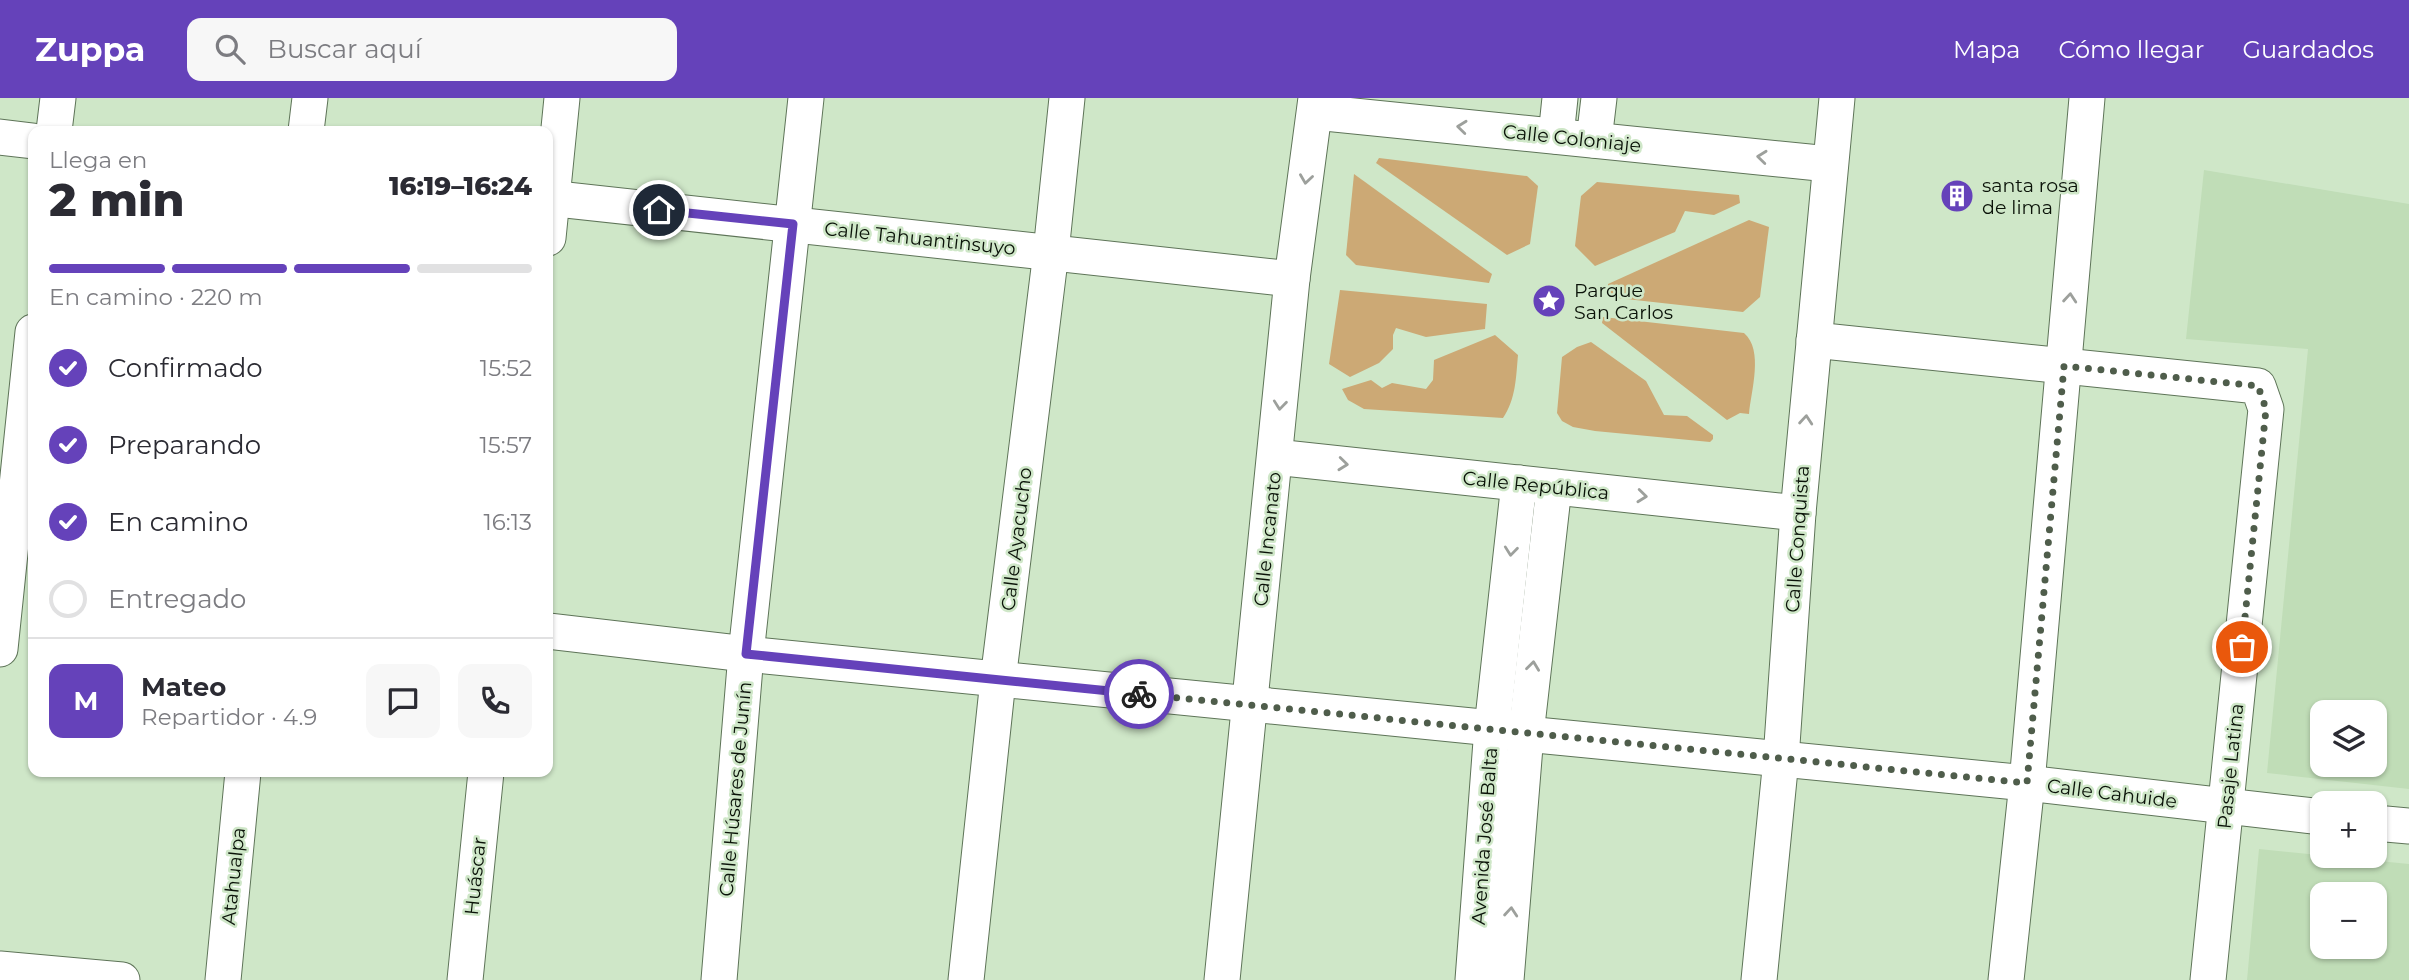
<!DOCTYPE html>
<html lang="es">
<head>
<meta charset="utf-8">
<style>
  :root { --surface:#fff; --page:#f7f7f7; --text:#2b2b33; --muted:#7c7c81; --line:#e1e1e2; --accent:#6542ba }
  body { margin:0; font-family:Montserrat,sans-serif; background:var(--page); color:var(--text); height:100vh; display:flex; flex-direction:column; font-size:26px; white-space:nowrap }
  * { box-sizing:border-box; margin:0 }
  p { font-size:23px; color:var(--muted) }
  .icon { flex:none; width:38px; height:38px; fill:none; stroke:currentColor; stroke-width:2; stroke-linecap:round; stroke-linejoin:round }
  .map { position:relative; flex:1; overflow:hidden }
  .sheet { position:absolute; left:28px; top:28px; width:525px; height:651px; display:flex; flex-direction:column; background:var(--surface); border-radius:14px; box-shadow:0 2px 5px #0004 }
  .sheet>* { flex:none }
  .buttons { position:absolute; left:2310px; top:602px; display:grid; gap:14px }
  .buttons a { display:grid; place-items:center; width:77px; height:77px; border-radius:14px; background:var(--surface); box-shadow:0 2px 5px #0004; font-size:35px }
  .pin { position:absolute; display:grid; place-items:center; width:60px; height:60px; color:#fff; margin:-30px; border:4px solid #fff; border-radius:50%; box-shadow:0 2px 7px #0007 }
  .courier { position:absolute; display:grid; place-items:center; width:70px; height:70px; margin:-35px; border:5px solid #6542ba; border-radius:50%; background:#fff; color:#222; box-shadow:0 2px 9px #0007 }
  .overview em { font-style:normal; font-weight:800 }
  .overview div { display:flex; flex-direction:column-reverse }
  .overview { display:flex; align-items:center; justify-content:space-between; height:119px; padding:0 21px }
  h1 { font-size:46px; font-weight:800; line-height:52px }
  .bar { display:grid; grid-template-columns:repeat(4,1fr); gap:10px 7px; align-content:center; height:84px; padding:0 21px }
  .bar i { height:9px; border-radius:5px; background:var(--line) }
  .bar .current { background:var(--accent) }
  .bar p { grid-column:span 4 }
  .line { display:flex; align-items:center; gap:18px; padding:0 21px; border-top:2px solid var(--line) }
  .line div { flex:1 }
  .round { display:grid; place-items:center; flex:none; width:74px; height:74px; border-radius:14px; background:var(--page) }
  ol { padding:0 21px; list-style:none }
  li { display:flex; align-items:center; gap:21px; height:77px }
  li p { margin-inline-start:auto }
  li .icon { padding:7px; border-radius:50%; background:var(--accent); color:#fff; stroke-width:4 }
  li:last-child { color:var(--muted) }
  li i { width:38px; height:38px; border:4px solid var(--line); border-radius:50% }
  header { display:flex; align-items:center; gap:42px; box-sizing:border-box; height:98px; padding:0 35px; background:var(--accent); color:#fff }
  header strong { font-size:33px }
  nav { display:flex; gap:38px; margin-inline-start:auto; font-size:24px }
  .search { width:490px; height:63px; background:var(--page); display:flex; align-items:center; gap:18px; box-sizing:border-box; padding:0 24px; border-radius:14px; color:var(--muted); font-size:26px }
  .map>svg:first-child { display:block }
  .built { fill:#c0ddb7; fill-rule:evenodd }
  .green { fill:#cca975 }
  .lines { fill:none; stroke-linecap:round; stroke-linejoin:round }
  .minor-casing { stroke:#5e7458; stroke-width:37 }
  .minor { stroke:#fff; stroke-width:35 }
  .oneway { stroke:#9da09c }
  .done { stroke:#4f5d4b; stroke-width:7; stroke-dasharray:0 12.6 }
  .route { stroke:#6542ba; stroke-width:9 }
  .labels { text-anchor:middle; stroke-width:5; stroke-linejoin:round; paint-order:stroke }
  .street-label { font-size:19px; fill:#0a1208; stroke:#cfe7c8 }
  .poi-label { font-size:19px; fill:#0a1208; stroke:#cfe7c8; text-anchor:start }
</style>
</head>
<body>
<header>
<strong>Zuppa</strong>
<div class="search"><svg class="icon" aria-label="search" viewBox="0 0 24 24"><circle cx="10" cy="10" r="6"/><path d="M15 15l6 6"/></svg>Buscar aquí</div>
<nav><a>Mapa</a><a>Cómo llegar</a><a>Guardados</a></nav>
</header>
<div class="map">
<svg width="2409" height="882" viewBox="0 0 2409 882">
  <rect width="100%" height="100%" fill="#cfe7c8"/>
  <g class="built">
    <path d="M2204,72L2409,106V691L2267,675L2308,251L2186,241ZM2322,614H2375V667H2322Z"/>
    <path d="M2259,751L2409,766V882H2247ZM2322,796H2375V849H2322Z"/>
  </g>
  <g class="green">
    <polygon points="1379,60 1527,78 1538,88 1530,146 1507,157 1376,65"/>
    <polygon points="1354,76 1492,176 1489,185 1356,167 1346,157"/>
    <polygon points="1597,84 1739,97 1740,105 1714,117 1685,113 1675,134 1595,168 1575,148 1581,98"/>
    <polygon points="1749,122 1769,129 1760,199 1743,214 1608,199 1608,186"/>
    <polygon points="1340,192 1487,206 1485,231 1426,239 1396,230 1393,237 1393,251 1379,265 1350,279 1329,266"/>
    <path d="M1603,219L1744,235C1764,252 1751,293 1749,316L1740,315L1727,322L1602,225Z"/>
    <path d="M1495,237L1518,257C1516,279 1516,301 1503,320L1364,311L1348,302L1342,291L1371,282L1382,290L1392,285L1426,291L1433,282L1434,262Z"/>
    <polygon points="1591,244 1646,283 1664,317 1687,318 1713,337 1713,341 1710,344 1595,333 1573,329 1562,323 1557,315 1562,259 1577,249"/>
  </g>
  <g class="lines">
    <defs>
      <g id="minor">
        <polyline points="1315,14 1829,66"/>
        <polyline points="54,33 58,0"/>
        <polyline points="306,33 310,0"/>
        <polyline points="1556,38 1560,0"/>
        <polyline points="0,39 33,43"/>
        <polyline points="1594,42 1599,0"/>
        <polyline points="548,100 1292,181"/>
        <polyline points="548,140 562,0"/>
        <polyline points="1814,242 2258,288 2266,311 2208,882"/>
        <polyline points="1275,359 1798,415"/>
        <polyline points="548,533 746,556 1492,630 1526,636 2027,685 2322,719"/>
        <polyline points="0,551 33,234"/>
        <polyline points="2375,725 2409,728"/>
        <polyline points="0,871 122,882"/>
        <polyline points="223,882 243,674"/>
        <polyline points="465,882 486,674"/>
        <polyline points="719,882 746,556 806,0"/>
        <polyline points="966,882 998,582 1051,154 1067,0"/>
        <polyline points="1222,882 1292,181 1316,0"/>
        <polyline points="1473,882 1492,630 1519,385"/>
        <polyline points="1506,882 1526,636 1554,389"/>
        <polyline points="1759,882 1781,661 1798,415 1837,0"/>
        <polyline points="2006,882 2027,685 2087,0"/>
      </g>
    </defs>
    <use href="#minor" class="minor-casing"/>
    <use href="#minor" class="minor"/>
  </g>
  <defs><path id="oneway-chevron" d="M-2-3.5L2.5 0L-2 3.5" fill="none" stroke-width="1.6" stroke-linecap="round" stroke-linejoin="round" transform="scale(1.75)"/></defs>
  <g class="oneway">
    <use href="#oneway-chevron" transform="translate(1462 29) rotate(-174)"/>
    <use href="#oneway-chevron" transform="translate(1762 59) rotate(-174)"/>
    <use href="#oneway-chevron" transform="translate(1306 81) rotate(98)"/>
    <use href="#oneway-chevron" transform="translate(2070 200) rotate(-85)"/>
    <use href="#oneway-chevron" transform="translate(1280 307) rotate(96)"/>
    <use href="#oneway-chevron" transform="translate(1806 322) rotate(-85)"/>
    <use href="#oneway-chevron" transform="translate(1343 366) rotate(6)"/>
    <use href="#oneway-chevron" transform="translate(1642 398) rotate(6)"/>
    <use href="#oneway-chevron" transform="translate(1511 453) rotate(96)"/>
    <use href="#oneway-chevron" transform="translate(1533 568) rotate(-83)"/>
    <use href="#oneway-chevron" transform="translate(1511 814) rotate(-85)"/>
  </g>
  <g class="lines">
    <polyline class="done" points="1139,596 2027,685 2064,268 2258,288 2266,311 2242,549"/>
    <polyline class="route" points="659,112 793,126 746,556 1139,596"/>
  </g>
  <defs>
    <symbol id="building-disc" viewBox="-11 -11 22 22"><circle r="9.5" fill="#6542ba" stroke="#cfe7c8"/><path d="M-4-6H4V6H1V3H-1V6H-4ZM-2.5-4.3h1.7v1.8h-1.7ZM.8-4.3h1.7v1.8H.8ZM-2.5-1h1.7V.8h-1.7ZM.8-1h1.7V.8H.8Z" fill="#fff"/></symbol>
    <symbol id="sight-disc" viewBox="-11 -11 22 22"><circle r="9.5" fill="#6542ba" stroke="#cfe7c8"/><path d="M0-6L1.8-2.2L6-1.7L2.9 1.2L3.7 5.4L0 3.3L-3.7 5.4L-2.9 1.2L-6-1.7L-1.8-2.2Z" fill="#fff"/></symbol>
  </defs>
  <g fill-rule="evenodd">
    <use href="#building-disc" x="1938" y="79" width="38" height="38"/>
    <use href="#sight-disc" x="1530" y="184" width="38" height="38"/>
  </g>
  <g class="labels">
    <g class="street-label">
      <text transform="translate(1572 40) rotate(6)" y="7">Calle Coloniaje</text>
      <text transform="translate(920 140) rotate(6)" y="7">Calle Tahuantinsuyo</text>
      <text transform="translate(1536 387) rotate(6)" y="7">Calle República</text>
      <text transform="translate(1016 441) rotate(-83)" y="7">Calle Ayacucho</text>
      <text transform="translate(1267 441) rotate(-84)" y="7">Calle Incanato</text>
      <text transform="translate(1797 441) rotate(-86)" y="7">Calle Conquista</text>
      <text transform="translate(2230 668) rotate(-84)" y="7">Pasaje Latina</text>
      <text transform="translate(735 691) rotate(-85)" y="7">Calle Húsares de Junín</text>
      <text transform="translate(2112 695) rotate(7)" y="7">Calle Cahuide</text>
      <text transform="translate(1484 738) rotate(-86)" y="7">Avenida José Balta</text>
      <text transform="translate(233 778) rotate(-84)" y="7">Atahualpa</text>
      <text transform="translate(475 778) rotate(-84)" y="7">Huáscar</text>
    </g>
    <g class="poi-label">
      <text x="1982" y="94">santa rosa<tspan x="1982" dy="22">de lima</tspan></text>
      <text x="1574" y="199">Parque<tspan x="1574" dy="22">San Carlos</tspan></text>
    </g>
  </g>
</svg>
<div class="buttons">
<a><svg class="icon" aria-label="layers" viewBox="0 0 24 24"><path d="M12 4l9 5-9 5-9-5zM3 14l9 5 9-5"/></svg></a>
<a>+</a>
<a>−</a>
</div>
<div class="pin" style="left:2242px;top:549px;background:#ea580c"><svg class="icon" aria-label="bag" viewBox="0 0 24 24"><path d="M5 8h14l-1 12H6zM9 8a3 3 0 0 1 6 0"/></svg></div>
<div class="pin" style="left:659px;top:112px;background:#1f2937"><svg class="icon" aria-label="home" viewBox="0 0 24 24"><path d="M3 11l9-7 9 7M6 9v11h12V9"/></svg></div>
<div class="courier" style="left:1139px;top:596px"><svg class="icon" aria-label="bike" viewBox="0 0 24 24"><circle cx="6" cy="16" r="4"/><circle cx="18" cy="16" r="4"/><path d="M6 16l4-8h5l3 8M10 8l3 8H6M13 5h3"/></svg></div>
<section class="sheet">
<div class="overview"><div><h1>2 min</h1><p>Llega en</p></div><em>16:19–16:24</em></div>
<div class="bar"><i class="current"></i><i class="current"></i><i class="current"></i><i></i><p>En camino · 220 m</p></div>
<ol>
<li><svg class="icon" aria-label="check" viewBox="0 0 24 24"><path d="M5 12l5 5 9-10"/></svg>Confirmado<p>15:52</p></li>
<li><svg class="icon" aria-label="check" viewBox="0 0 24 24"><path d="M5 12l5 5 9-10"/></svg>Preparando<p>15:57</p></li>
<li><svg class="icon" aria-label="check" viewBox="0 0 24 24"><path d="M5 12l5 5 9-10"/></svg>En camino<p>16:13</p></li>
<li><i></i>Entregado</li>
</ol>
<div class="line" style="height:126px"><b class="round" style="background:var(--accent);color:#fff">M</b><div><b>Mateo</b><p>Repartidor · 4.9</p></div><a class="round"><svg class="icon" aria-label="chat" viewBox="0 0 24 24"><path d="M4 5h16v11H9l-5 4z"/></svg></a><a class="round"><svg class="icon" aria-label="phone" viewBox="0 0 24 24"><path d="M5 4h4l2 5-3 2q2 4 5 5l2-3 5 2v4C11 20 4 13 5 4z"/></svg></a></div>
</section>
</div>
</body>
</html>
